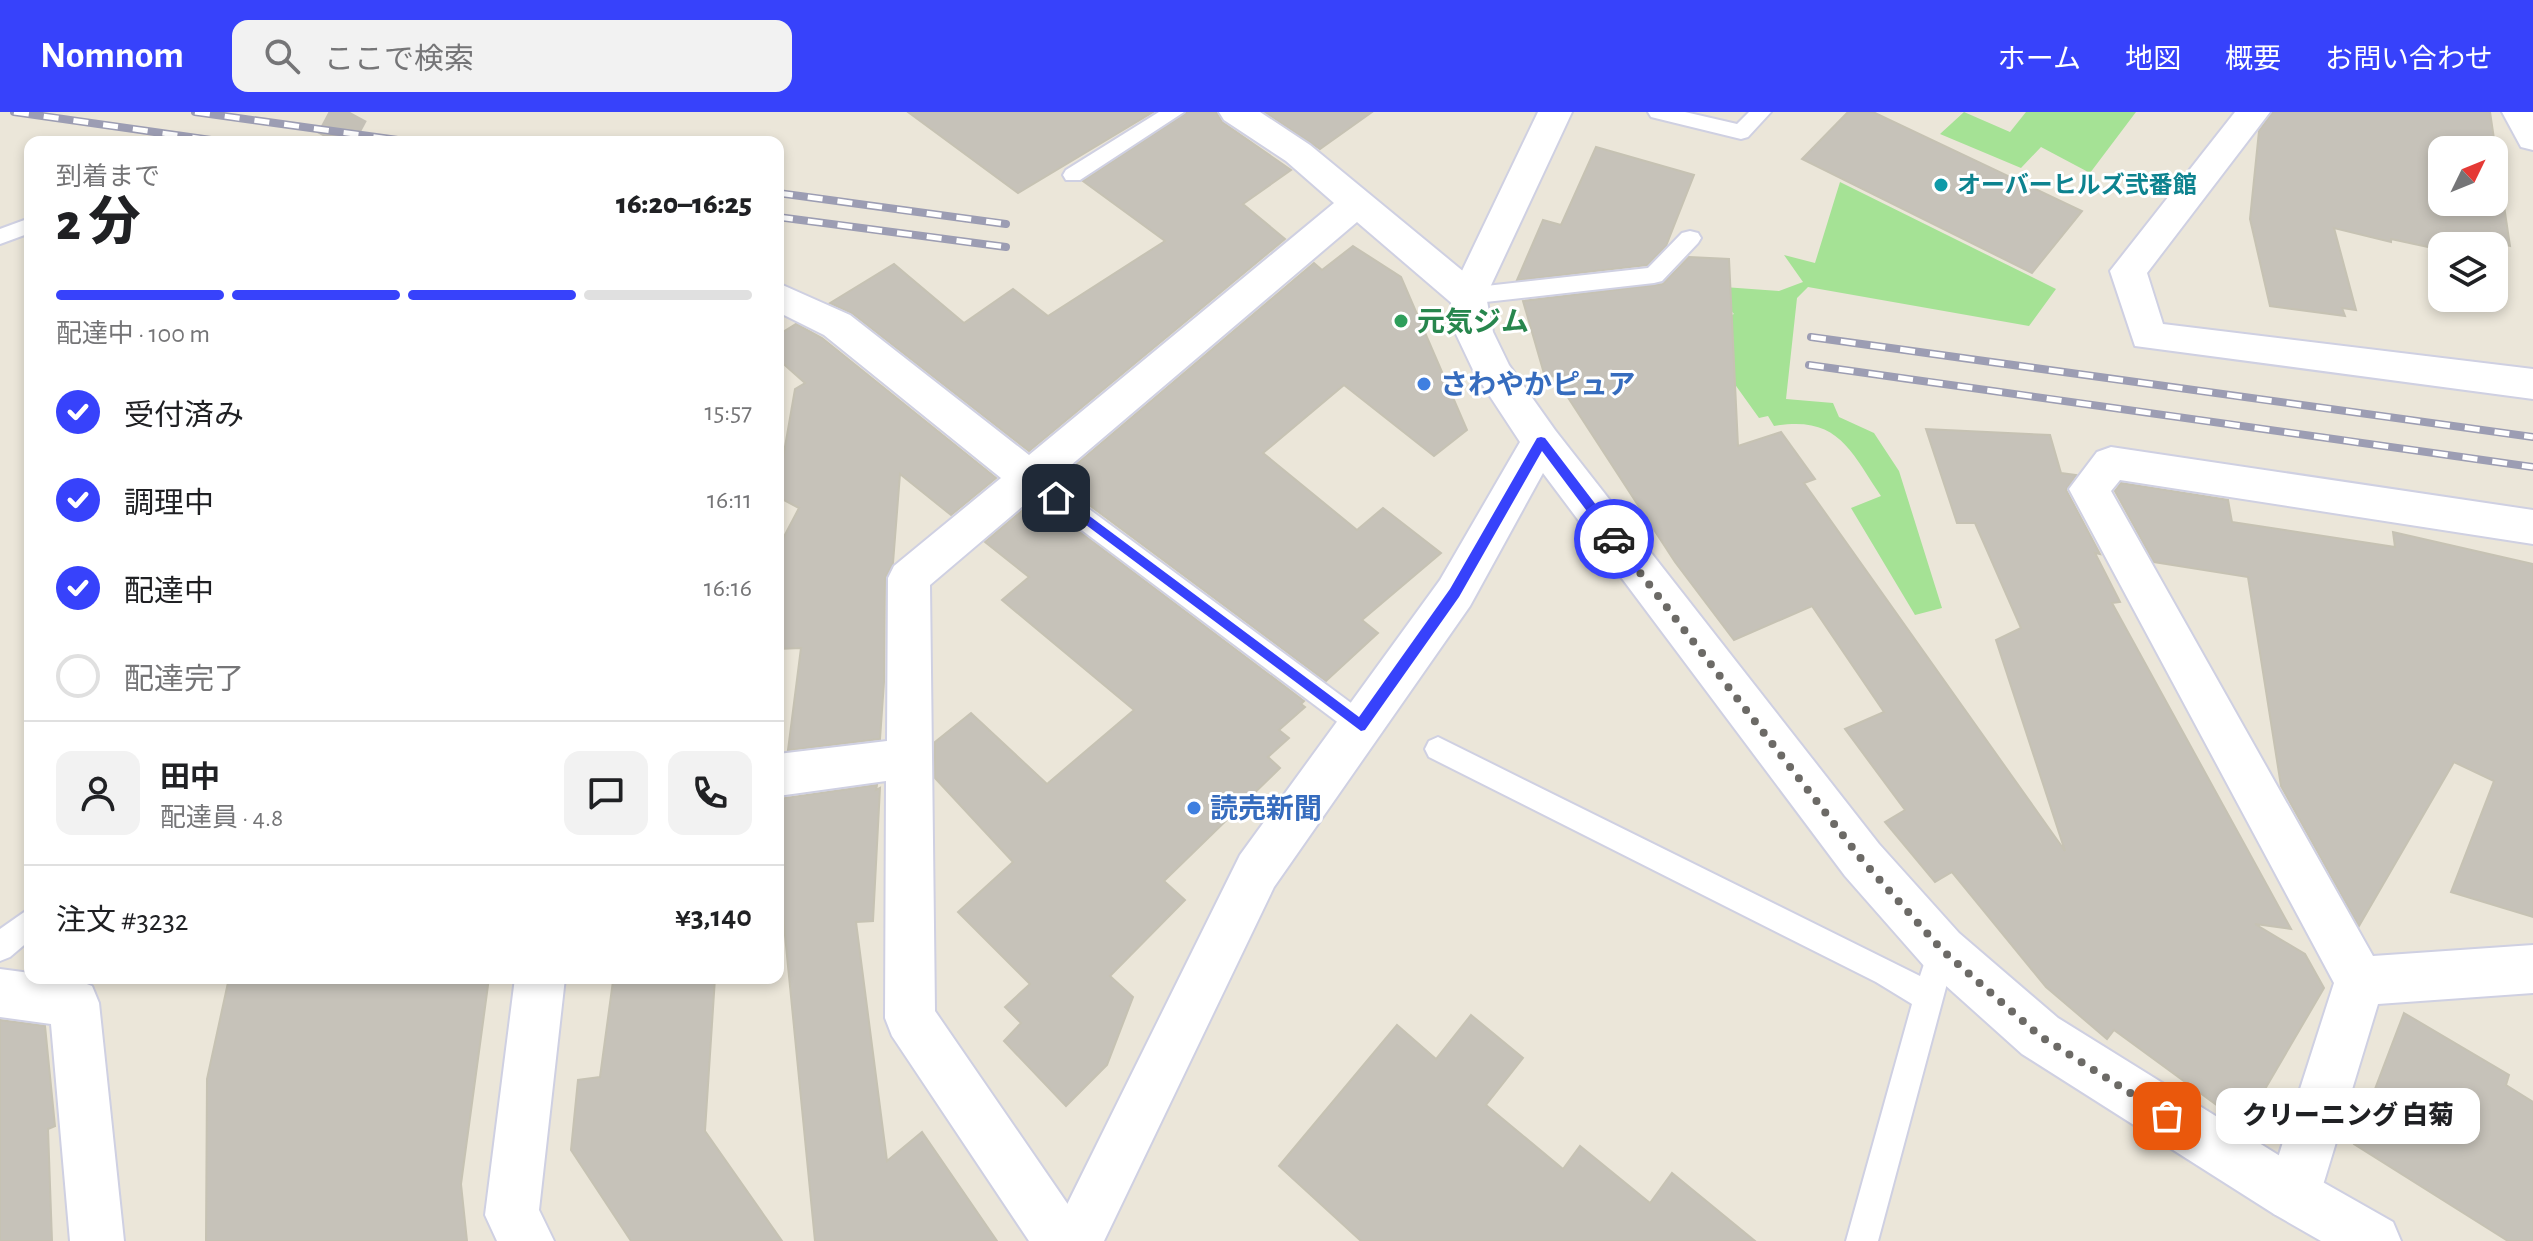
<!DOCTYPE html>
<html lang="ja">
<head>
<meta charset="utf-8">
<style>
  :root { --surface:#fff; --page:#f2f2f2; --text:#202124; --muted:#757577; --line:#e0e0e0; --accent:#3742fb }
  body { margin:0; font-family:"Alegreya Sans","Noto Sans JP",sans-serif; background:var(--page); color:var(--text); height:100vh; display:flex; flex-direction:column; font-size:30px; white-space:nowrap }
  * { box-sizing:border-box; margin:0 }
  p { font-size:26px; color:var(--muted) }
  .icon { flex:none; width:44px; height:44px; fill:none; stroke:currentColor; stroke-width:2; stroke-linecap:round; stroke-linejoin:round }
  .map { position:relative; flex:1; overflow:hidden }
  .side { position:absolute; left:24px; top:24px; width:760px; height:848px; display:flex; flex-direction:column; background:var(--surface); border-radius:16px; box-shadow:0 4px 12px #0003 }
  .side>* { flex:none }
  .needle { width:52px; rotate:47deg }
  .fabs { position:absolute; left:2428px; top:24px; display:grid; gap:16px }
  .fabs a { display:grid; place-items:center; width:80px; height:80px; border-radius:16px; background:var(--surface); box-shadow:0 4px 12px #0003; font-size:40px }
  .pin { position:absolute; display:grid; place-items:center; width:68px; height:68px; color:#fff; margin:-34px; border-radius:16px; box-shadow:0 4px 12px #0006 }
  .courier { position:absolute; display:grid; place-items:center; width:80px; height:80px; margin:-40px; border:6px solid #3742fb; border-radius:50%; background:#fff; color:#222; box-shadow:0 2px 10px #0007 }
  .bubble { position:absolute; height:56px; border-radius:16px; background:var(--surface); box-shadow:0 4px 12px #0003; font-size:26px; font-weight:800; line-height:56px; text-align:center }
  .head em { font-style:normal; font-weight:800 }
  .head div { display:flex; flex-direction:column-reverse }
  .head { display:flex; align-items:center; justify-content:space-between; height:136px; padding:0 32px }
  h1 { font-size:52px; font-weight:800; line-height:60px }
  .bar { display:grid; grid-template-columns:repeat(4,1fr); gap:12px 8px; align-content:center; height:96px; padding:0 32px }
  .bar i { height:10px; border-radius:6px; background:var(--line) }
  .bar .on { background:var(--accent) }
  .bar p { grid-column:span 4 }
  .line { display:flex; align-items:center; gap:20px; padding:0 32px; border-top:2px solid var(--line) }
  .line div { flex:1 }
  .round { display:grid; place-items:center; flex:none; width:84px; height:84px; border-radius:16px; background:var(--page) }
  ol { padding:0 32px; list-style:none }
  li { display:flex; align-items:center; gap:24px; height:88px }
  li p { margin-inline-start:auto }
  li .icon { padding:8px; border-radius:50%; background:var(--accent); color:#fff; stroke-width:4 }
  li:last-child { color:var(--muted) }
  li i { width:44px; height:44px; border:4px solid var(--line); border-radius:50% }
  header { display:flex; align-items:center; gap:48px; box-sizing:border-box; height:112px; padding:0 40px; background:var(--accent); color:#fff }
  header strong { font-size:38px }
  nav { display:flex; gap:44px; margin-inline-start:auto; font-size:28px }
  .search { width:560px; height:72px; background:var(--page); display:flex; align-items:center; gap:20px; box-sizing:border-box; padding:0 28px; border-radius:16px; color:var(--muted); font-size:30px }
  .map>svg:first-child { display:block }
  .green { fill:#a5e295 }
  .building { fill:#c6c2b9; stroke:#c6c2b3; stroke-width:2; fill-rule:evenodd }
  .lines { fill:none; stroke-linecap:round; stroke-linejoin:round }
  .minor-tunnel { stroke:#c4c0b6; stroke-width:38; stroke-dasharray:38 19; stroke-linecap:butt }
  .service-casing { stroke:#cfd0e2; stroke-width:4 }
  .minor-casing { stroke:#cfd0e2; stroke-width:4 }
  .tertiary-casing { stroke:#cfd0e2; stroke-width:4 }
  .service { fill:#fff; fill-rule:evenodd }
  .minor { fill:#fff; fill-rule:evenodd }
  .tertiary { fill:#fff; fill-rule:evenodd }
  .rail-casing { stroke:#9c9db3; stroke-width:8 }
  .rail { stroke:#fff; stroke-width:5; stroke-dasharray:15; stroke-linecap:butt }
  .route { fill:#3742fb }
  .done { stroke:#6c6a66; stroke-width:8; stroke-dasharray:0 14.4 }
  .culture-dot { fill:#0f9aa8; stroke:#fff; stroke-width:3 }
  .leisure-dot { fill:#2e9e5b; stroke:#fff; stroke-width:3 }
  .shop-dot { fill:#3f7fe0; stroke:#fff; stroke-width:3 }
  .labels { text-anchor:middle; stroke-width:6; stroke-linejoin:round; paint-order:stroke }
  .far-culture-label { font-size:24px; font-weight:bold; fill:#0d838f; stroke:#fff; text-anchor:start }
  .leisure-label { font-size:28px; font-weight:bold; fill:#27864d; stroke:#fff; text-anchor:start }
  .shop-label { font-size:28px; font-weight:bold; fill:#366cbe; stroke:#fff; text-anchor:start }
</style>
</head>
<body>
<header>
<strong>Nomnom</strong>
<div class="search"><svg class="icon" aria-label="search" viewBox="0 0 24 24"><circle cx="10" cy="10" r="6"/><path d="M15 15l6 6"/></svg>ここで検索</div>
<nav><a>ホーム</a><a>地図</a><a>概要</a><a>お問い合わせ</a></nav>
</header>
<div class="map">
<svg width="2533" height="1129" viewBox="0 0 2533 1129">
  <rect width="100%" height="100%" fill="#ebe6d9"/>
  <g class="green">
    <polygon points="1964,0 2010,20 2026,0 2136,0 2090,61 2041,35 2021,56 1940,22"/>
    <path d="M1840,70L2056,177L2029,214L1808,175L1797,186L1786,287L1833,291L1839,305L1874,321L1899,359L1942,496L1915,503L1851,396L1881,384C1850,338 1838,303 1774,314L1768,304L1759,306L1696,218L1734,202L1710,174L1779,179L1803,170L1784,143L1815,151Z"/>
  </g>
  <g class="building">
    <polygon points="908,0 1153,0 1018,81"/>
    <polygon points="1187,0 1216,0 1222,10 1291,58 1243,92 1285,127 1029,339 852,201 830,191 894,152 964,211 1013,177 1048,204 1165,129 1083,69"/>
    <polygon points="1265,0 1372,0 1320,37"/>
    <polygon points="1848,0 1873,0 2082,99 2032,161 1802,47"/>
    <path d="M2273,0H2490L2510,134L2494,130L2496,150L2494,134H2442V138L2391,127V130L2334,116L2356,198L2342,196L2345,204L2270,194L2250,107L2259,19ZM2442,38H2494V90H2442Z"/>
    <polygon points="1596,35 1694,63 1666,134 1647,153 1517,168 1543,108 1561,113"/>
    <polygon points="1353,134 1401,165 1467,318 1434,344 1344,273 1263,341 1357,418 1383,396 1441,441 1362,508 1378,521 1326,569 1057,369 1314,151 1322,158"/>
    <polygon points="1689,145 1729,147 1738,334 1781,320 1815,367 1804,371 2065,739 1996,528 2021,516 1975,411 1957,411 1926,317 2050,323 2061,361 2076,363 2066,378 2100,442 2095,441 2120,490 2112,491 2291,817 2255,812 2305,842 2324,876 2244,1013 2114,918 2107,927 2046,875 1952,760 1935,770 1885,710 1905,698 1845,617 1884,600 1812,494 1734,528 1675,450 1554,264 1545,265 1523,189 1663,172"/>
    <polygon points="796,212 822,226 996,366 951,403 900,362 893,451 885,466 884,570 880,627 788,638 801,536 778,537 778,436 799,396 778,385 778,375 795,277 805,271 778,247 778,223"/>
    <polygon points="2121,371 2228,388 2232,410 2395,435 2393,420 2533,452 2533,805 2451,780 2494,669 2454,650 2359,814 2281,674 2248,465 2154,450 2115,379"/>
    <polygon points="1036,387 1304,589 1301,592 1305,595 1279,618 1289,626 1268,645 1280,656 1164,769 1185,788 1110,864 1133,885 1107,953 1066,994 1004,929 1021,911 1005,895 1030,872 958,800 1013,750 935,666 935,630 971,601 1047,672 1134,598 1002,488 1029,465 985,430"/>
    <polygon points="877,673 876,678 880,676 873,809 856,810 887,1049 922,1020 997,1129 815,1129 778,752 778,687"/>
    <polygon points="229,866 489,866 461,1072 467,1129 206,1129 207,967"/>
    <polygon points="650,866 715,866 705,1019 782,1129 631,1129 571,1038 578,968 600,965 613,869"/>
    <polygon points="2404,901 2509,963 2506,973 2533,990 2533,1129 2508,1129 2354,1032"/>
    <polygon points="1471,903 1523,946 1486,993 1563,1057 1580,1034 1650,1091 1672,1061 1755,1129 1361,1129 1279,1054 1397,913 1436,947"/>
    <polygon points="0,908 45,914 55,1014 48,1017 52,1129 0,1129"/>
  </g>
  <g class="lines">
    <polyline class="minor-tunnel" points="334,30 350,0"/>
    <defs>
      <g id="service">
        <polygon points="1159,0 1184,0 1080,68 1066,68 1063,63 1066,58"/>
        <polygon points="1648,0 1685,0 1737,12 1749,0 1771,0 1748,25 1741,27 1651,5"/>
        <polygon points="30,106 30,121 0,132 0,117"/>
        <polygon points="1690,119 1698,121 1701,126 1698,131 1662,169 1654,171 1468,192 1460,190 1457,184 1460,178 1468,176 1648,156 1682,121"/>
        <polygon points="1031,358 1039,360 1370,605 1374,613 1370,621 1361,625 1352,621 1023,374 1019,367 1023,360"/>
        <polygon points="1438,625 1920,864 1932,828 1942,824 1952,828 1956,838 1878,1129 1846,1129 1912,892 1876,870 1429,645 1425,637 1429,629"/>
        <polygon points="30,796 30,828 10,845 0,849 0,817"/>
      </g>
      <g id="minor">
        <polygon points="1219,0 1260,0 1310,33 1481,174 1486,184 1481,194 1468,197 1455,194 1357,110 930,473 935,899 1080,1110 1088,1129 1029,1129 892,924 885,906 886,669 778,684 778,642 887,629 888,466 894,454 1001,366 824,223 778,200 778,171 850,203 1029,343 1334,91 1286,49 1224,8"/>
        <polygon points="2235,0 2270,0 2147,161 2163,212 2533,257 2533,287 2135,234 2110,159"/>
        <polygon points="2502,0 2533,0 2533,38 2521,35"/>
        <polygon points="2111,335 2533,398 2533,432 2120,368 2111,379 2373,844 2533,833 2533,881 2378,892 2320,1083 2312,1102 2293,1110 2274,1102 2266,1083 2334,871 2069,377 2097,340"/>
        <polygon points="0,857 30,861 30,866 71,866 92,874 99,891 124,1129 70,1129 51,912 0,905"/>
        <polygon points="515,866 565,866 539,1098 554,1129 497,1129 485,1103"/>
      </g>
      <polygon id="tertiary" points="1538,0 1572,0 1486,184 1493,220 1509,253 1555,318 1879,732 1959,821 2058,906 2312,1064 2393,1110 2401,1129 2321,1129 2274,1102 2022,942 1925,855 1845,764 1543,361 1470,494 1274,775 1104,1129 1049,1129 1240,743 1440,468 1520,330 1474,260 1455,220 1450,184"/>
    </defs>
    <use href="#service" class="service-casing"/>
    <use href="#minor" class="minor-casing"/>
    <use href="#tertiary" class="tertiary-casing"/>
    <use href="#service" class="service"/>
    <use href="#minor" class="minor"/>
    <use href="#tertiary" class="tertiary"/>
    <defs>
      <g id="rail">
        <polyline points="14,0 225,30"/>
        <polyline points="195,0 412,30"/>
        <polyline points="778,81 1006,112"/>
        <polyline points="778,105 1006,135"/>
        <polyline points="1811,225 2533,325"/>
        <polyline points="1809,253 2533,355"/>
      </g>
    </defs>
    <use href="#rail" class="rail-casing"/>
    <use href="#rail" class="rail"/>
  </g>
  <polygon class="route" points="1541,325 1545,326 1619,423 1619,430 1610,430 1542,339 1459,485 1365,618 1361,619 1050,386 1052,382 1060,382 1359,605 1450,477 1537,326"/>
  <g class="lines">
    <polyline class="done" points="1614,427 1862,748 1942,838 2040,924 2167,1004"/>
  </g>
  <circle class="culture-dot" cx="1941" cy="73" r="8"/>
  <circle class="leisure-dot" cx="1401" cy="209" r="8"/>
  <g class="shop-dot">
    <circle cx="1424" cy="272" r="8"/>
    <circle cx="1194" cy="696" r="8"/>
  </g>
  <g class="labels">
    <g class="far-culture-label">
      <text x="1957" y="81">オーバーヒルズ弐番館</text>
    </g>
    <g class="leisure-label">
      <text x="1417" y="219">元気ジム</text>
    </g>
    <g class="shop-label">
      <text x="1440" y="282">さわやかピュア</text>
      <text x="1210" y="706">読売新聞</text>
    </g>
  </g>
</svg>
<div class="fabs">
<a><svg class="needle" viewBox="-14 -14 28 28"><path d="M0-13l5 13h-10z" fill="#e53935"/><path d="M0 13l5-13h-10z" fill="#757577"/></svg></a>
<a><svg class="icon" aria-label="layers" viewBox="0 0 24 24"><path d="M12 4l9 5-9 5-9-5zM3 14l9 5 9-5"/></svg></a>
</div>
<div class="pin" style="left:2167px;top:1004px;background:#ea580c"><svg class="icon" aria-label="bag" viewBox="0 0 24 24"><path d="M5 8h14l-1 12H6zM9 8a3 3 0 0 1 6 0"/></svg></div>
<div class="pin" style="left:1056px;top:386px;background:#1f2937"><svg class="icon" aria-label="home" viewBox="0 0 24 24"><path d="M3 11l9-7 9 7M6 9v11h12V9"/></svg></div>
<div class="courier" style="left:1614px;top:427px"><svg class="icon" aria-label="car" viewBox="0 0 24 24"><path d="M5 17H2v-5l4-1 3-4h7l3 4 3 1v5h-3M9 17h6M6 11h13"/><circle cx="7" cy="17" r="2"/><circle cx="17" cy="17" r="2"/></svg></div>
<div class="bubble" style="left:2216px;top:976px;width:264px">クリーニング 白菊</div>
<section class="side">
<div class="head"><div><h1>2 分</h1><p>到着まで</p></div><em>16:20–16:25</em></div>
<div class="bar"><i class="on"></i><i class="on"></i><i class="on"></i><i></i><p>配達中 · 100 m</p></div>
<ol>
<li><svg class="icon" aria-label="check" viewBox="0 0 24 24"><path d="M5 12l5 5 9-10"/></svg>受付済み<p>15:57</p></li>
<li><svg class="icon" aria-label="check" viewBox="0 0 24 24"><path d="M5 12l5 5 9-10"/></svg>調理中<p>16:11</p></li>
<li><svg class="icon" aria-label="check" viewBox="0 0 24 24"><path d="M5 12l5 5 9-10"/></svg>配達中<p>16:16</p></li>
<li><i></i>配達完了</li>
</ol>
<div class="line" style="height:144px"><a class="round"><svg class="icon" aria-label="person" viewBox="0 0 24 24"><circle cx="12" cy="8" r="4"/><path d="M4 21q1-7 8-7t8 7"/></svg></a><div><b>田中</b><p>配達員 · 4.8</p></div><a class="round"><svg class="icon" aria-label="chat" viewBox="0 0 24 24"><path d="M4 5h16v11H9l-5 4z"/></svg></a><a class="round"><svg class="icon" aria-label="phone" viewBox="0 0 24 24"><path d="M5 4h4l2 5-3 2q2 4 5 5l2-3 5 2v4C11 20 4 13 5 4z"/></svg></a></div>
<div class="line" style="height:104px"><div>注文 #3232</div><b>¥3,140</b></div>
</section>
</div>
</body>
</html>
